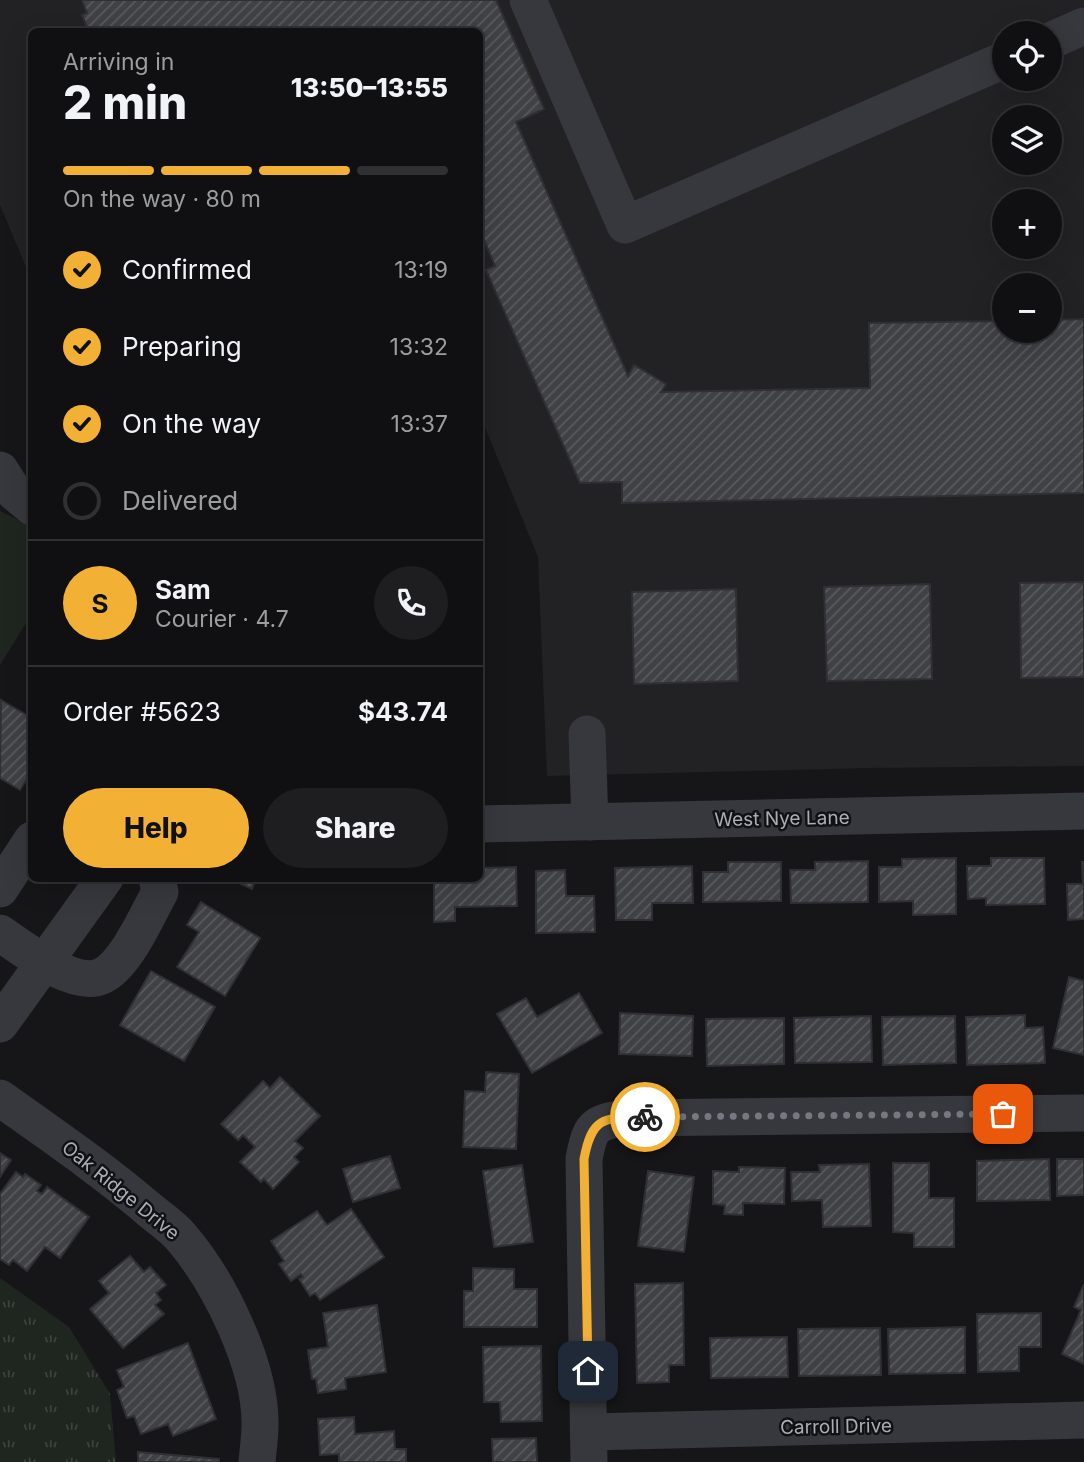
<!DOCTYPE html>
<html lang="en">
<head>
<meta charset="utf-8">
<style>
  :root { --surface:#101012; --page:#1e1e20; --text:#f1f3f6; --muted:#9c9d9f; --line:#303032; --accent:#f2b134 }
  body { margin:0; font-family:Inter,sans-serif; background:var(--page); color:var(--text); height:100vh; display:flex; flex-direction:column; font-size:26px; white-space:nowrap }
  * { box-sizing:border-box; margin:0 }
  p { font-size:23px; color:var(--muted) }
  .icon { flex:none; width:38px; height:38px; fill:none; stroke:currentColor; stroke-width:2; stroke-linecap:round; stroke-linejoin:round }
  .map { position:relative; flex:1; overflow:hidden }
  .sheet { position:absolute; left:28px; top:28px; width:455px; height:854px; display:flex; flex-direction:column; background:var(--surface); border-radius:10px; box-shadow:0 7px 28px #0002,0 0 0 2px var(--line) }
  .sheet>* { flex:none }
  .tools { position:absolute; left:992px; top:21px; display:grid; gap:14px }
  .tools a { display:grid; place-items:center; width:70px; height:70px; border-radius:50%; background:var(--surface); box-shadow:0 7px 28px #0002,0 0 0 2px var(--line); font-size:35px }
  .pin { position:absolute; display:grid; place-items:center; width:60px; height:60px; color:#fff; margin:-30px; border-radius:14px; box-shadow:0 4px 10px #0006 }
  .courier { position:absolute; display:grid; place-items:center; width:70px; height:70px; margin:-35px; border:5px solid #f2b134; border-radius:50%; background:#fff; color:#222; box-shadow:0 2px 9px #0007 }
  .headline em { font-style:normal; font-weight:800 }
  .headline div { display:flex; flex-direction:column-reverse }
  .headline { display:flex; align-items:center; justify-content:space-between; height:119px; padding:0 35px }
  h1 { font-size:46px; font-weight:800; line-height:52px }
  .bar { display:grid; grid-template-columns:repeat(4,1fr); gap:10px 7px; align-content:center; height:84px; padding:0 35px }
  .bar i { height:9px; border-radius:5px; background:var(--line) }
  .bar .active { background:var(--accent) }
  .bar p { grid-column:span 4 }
  .line { display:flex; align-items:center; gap:18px; padding:0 35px; border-top:2px solid var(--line) }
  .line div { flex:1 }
  .round { display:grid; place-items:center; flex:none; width:74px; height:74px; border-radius:37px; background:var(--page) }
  ol { padding:0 35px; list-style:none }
  li { display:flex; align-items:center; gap:21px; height:77px }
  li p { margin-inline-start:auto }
  li .icon { padding:7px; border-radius:50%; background:var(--accent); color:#111; stroke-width:4 }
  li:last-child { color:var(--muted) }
  li i { width:38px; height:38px; border:4px solid var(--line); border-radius:50% }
  .primary-button { display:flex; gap:14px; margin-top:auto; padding:14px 35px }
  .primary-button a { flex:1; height:80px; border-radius:42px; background:var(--accent); color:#111; font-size:28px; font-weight:800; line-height:80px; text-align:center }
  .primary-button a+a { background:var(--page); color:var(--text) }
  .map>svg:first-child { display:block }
  .built { fill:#222225; fill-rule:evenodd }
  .grass { fill:url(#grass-tufts) }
  .green { fill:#1e261f }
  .building { fill:url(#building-hatch); stroke:#303034; stroke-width:2 }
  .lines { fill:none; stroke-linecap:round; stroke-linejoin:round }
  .minor { stroke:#37383d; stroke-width:37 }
  .done { stroke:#757880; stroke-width:7; stroke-dasharray:0 12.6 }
  .route { stroke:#f2b134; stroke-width:9 }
  .labels { text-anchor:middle; stroke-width:5; stroke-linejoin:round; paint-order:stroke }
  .street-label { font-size:19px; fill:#a8adb8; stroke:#111113 }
</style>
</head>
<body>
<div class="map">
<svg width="1084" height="1462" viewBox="0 0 1084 1462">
  <defs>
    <pattern id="grass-tufts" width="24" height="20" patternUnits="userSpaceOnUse" patternTransform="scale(1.75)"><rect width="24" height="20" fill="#1e261f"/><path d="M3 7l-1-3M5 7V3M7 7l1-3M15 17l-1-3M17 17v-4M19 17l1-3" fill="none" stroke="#3c433d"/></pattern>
    <pattern id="building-hatch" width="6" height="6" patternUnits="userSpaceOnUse" patternTransform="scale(1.75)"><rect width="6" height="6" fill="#404145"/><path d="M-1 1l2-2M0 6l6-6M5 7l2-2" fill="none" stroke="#595a5e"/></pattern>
  </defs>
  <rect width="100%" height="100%" fill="#161618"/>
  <path class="built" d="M0,0H1084V766L867,768L547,776L538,557L480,415V32H32L31,279L0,205ZM1004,33H1050V79H1004ZM1004,117H1050V163H1004ZM1004,201H1050V247H1004ZM1004,285H1050V331H1004Z"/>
  <polygon class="grass" points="0,1278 69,1327 110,1394 116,1462 0,1462"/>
  <polygon class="green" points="0,511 32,527 31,615 0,665"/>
  <g class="building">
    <polygon points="82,0 496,0 544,109 516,122 628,376 634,365 666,384 661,392 870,388 869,323 1004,321 1004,331 1050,331 1050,320 1084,319 1084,493 622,503 622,482 580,483 486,270 495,266 480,230 480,32 89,32 82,15 87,13"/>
    <polygon points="1084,582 1084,677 1021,678 1020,583"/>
    <polygon points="930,584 932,679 827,681 824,587"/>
    <polygon points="736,589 738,681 634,684 632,592"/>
    <polygon points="1,700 32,718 32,751 27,759 32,762 32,771 20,790 0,778"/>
    <polygon points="956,858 956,914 913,915 913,901 879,902 879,867 902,867 902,859"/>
    <polygon points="991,858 1044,858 1045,904 986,905 986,898 968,899 967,866 991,866"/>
    <polygon points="868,861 868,902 791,903 790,870 815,870 815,862"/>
    <polygon points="728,862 781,862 781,901 703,902 703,872 728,872"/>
    <polygon points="1082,862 1084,862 1084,919 1068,920 1067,884 1083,884"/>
    <polygon points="692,866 693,903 652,903 652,920 616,920 615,868"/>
    <polygon points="516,867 517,906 455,907 455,921 434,922 434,878 480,878 480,868"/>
    <polygon points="565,870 566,896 594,896 595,932 536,933 536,871"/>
    <polygon points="228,878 256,878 252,889"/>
    <polygon points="201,902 260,938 225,996 177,967 199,932 187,925"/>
    <polygon points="151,971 215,1007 184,1061 120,1025"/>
    <polygon points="1069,977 1084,981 1084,1055 1053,1048"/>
    <polygon points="579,993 602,1033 532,1073 497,1014 526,998 537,1017"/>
    <polygon points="620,1013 693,1016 692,1056 619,1054"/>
    <polygon points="1025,1015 1025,1028 1043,1027 1045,1063 967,1065 966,1017"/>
    <polygon points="871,1016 872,1062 795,1063 794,1018"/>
    <polygon points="955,1016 956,1063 883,1065 882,1017"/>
    <polygon points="784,1018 784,1064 707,1066 706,1019"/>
    <polygon points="486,1072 519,1074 516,1149 463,1147 465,1091 485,1092"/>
    <polygon points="280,1077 320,1116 295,1141 303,1148 294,1157 299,1162 273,1189 264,1179 261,1182 240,1162 255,1147 243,1135 238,1140 221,1124 263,1081 270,1088"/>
    <polygon points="0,1153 11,1160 0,1177"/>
    <polygon points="390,1156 400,1188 353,1202 343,1169"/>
    <polygon points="1049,1159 1050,1200 977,1201 977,1161"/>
    <polygon points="1057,1159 1084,1159 1084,1195 1057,1196"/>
    <polygon points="893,1163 929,1163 929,1198 954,1198 954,1247 914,1247 914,1233 893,1232"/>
    <polygon points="869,1164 871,1226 823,1227 822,1200 792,1201 791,1172 820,1172 819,1165"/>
    <polygon points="522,1165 533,1242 494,1247 483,1171"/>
    <polygon points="739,1167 785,1168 784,1204 743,1203 743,1215 724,1214 725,1205 713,1204 713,1171 739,1172"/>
    <polygon points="648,1171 694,1177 684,1252 638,1246"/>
    <polygon points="16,1172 23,1177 25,1174 41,1185 37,1191 42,1194 47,1187 89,1217 60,1258 45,1247 27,1271 13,1260 9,1265 0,1259 0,1194"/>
    <polygon points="351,1209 384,1257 320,1300 315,1293 310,1296 299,1279 303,1277 301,1274 291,1281 279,1264 284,1261 271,1241 317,1211 327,1225"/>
    <polygon points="130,1256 144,1272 150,1267 166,1285 156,1293 161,1300 155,1305 164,1314 123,1348 90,1309 109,1293 99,1281"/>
    <polygon points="473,1268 514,1269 514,1289 537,1289 537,1327 464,1327 464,1291 473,1291"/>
    <polygon points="683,1283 684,1365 669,1365 669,1382 637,1383 635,1284"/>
    <polygon points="1084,1284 1084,1364 1062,1354 1081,1310 1074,1307"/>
    <polygon points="377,1305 386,1372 345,1378 346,1389 318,1393 316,1379 312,1379 308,1350 328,1347 323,1313"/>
    <polygon points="1041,1313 1041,1347 1019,1347 1019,1371 978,1372 977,1314"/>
    <polygon points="965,1327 965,1373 889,1374 888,1329"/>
    <polygon points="880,1328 881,1375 799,1376 798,1329"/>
    <polygon points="787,1337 788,1377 711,1378 710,1338"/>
    <polygon points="188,1343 216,1419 173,1436 168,1424 141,1434 134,1416 127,1418 117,1390 124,1387 117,1370"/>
    <polygon points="541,1346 542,1421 501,1422 500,1402 484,1402 483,1347"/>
    <polygon points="354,1417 355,1434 394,1431 395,1449 406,1449 406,1462 339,1462 339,1454 320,1455 318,1419"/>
    <polygon points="536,1438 537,1462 493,1462 492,1439"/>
    <polygon points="138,1452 219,1459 219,1462 138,1462"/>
  </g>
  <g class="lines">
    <g class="minor">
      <polyline points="528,0 625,225 1004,60"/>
      <polyline points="1050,41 1084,26"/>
      <polyline points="0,470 14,492 32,507"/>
      <polyline points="587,734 590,822"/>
      <polyline points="480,824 1084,811"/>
      <polyline points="0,889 32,840"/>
      <path d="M0,933C22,948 74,989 102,976C126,965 147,915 160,892L157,878"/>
      <polyline points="0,1024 105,878"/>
      <path d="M0,1098C49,1133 99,1167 145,1206C156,1216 171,1225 181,1237C219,1281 261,1366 260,1425C260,1437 258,1450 257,1462"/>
      <polyline points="589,1432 1084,1420"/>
      <path d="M589,1462L584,1159C590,1127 593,1122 626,1118L1084,1113"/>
    </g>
  </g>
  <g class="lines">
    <polyline class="done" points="645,1117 1003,1114"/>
    <path class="route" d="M588,1371L584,1159C592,1116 604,1118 645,1117"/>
  </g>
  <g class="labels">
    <g class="street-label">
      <text transform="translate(782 818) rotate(-1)" y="7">West Nye Lane</text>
      <text transform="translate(121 1190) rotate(39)" y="7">Oak Ridge Drive</text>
      <text transform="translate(836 1426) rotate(-1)" y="7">Carroll Drive</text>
    </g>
  </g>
</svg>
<div class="tools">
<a><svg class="icon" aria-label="locate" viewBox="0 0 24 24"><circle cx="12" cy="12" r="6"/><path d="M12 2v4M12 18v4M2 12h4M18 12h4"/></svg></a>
<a><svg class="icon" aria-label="layers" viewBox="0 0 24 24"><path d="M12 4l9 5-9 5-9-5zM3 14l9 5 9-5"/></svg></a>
<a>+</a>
<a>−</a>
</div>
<div class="pin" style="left:1003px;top:1114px;background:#ea580c"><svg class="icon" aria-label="bag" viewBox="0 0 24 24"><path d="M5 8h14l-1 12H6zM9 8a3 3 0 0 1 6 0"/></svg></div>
<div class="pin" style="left:588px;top:1371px;background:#1f2937"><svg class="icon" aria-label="home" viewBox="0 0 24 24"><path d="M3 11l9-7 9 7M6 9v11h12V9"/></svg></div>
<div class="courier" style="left:645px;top:1117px"><svg class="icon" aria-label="bike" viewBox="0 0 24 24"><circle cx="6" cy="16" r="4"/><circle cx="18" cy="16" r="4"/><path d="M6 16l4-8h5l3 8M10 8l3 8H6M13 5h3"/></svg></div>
<section class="sheet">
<div class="headline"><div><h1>2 min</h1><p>Arriving in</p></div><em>13:50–13:55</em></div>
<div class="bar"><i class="active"></i><i class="active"></i><i class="active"></i><i></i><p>On the way · 80 m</p></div>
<ol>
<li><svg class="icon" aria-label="check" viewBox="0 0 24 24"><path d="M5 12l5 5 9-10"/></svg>Confirmed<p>13:19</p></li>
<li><svg class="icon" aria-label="check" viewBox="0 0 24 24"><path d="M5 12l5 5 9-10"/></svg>Preparing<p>13:32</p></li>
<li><svg class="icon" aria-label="check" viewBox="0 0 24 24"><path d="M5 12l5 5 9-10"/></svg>On the way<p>13:37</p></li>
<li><i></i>Delivered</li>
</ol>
<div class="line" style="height:126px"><b class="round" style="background:var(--accent);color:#111">S</b><div><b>Sam</b><p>Courier · 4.7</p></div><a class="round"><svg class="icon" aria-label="phone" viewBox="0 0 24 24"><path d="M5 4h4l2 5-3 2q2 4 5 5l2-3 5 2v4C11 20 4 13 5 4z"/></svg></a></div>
<div class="line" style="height:91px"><div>Order #5623</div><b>$43.74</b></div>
<div class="primary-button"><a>Help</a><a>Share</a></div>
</section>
</div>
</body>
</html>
